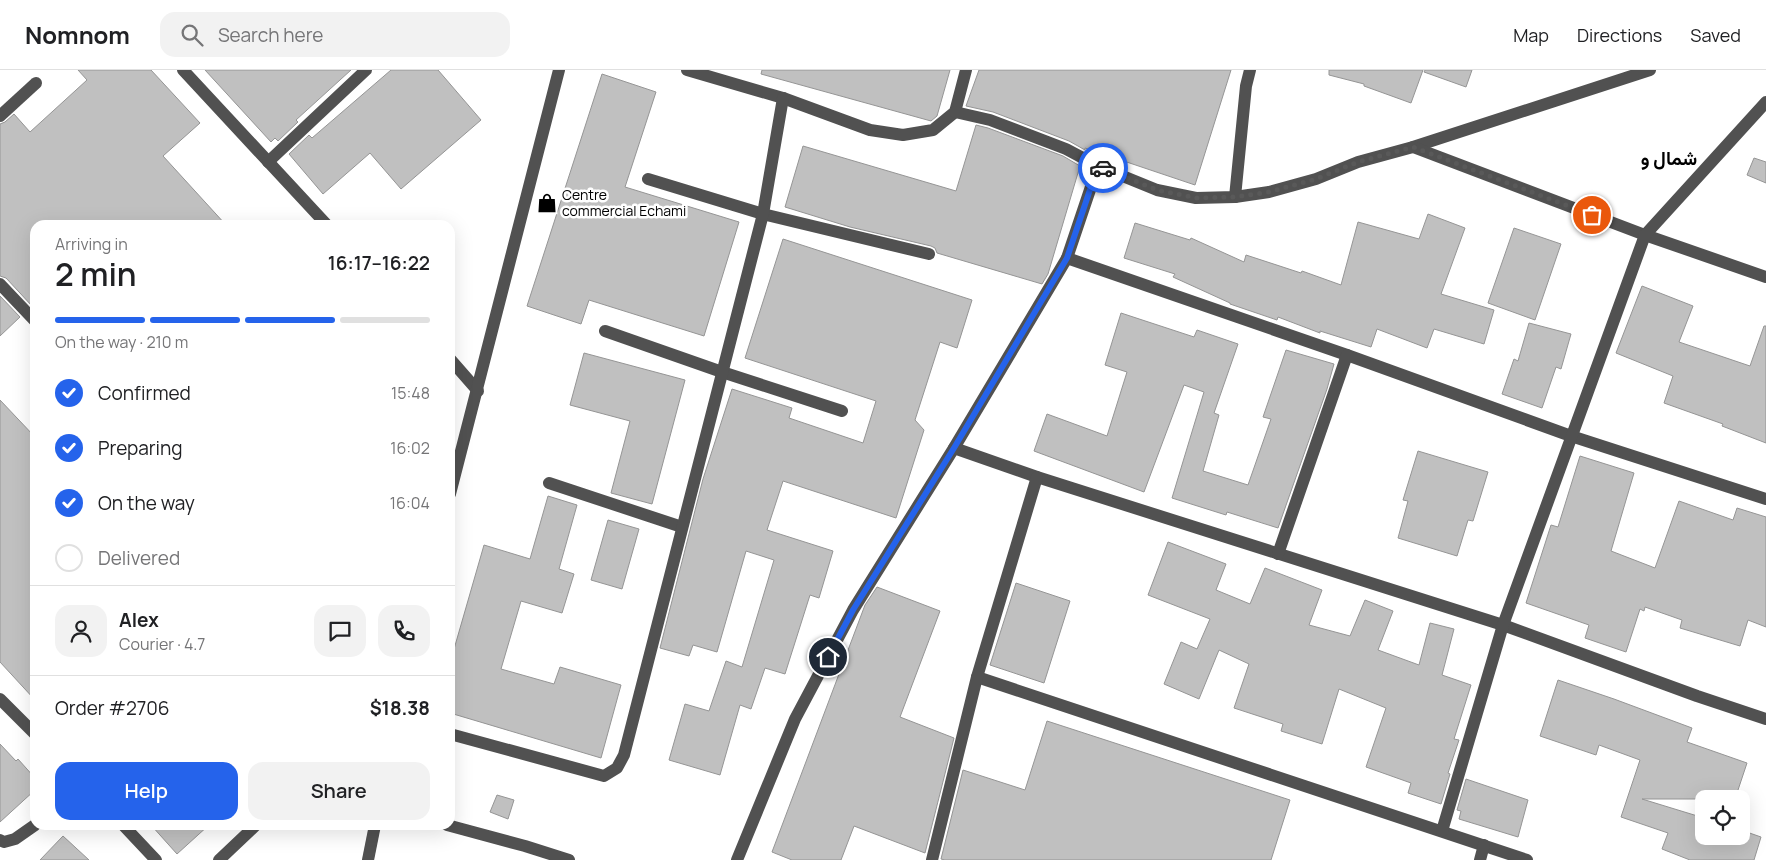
<!DOCTYPE html>
<html lang="en">
<head>
<meta charset="utf-8">
<style>
  :root { --surface:#fff; --page:#f2f2f2; --text:#202124; --muted:#757577; --line:#e0e0e0; --accent:#2563eb }
  body { margin:0; font-family:Manrope,Vazirmatn,sans-serif; background:var(--page); color:var(--text); height:100vh; display:flex; flex-direction:column; font-size:19px; white-space:nowrap }
  * { box-sizing:border-box; margin:0 }
  p { font-size:16px; color:var(--muted) }
  .icon { flex:none; width:28px; height:28px; fill:none; stroke:currentColor; stroke-width:2; stroke-linecap:round; stroke-linejoin:round }
  .map { position:relative; flex:1; overflow:hidden }
  .side { position:absolute; left:30px; top:150px; width:425px; height:610px; display:flex; flex-direction:column; background:var(--surface); border-radius:15px; box-shadow:0 5px 20px #0002 }
  .side>* { flex:none }
  .fabs { position:absolute; left:1695px; top:720px; display:grid; gap:10px }
  .fabs a { display:grid; place-items:center; width:55px; height:55px; border-radius:10px; background:var(--surface); box-shadow:0 5px 20px #0002; font-size:25px }
  .pin { position:absolute; display:grid; place-items:center; width:42px; height:42px; color:#fff; margin:-21px; border:2px solid #fff; border-radius:50%; box-shadow:0 1px 5px #0007 }
  .courier { position:absolute; display:grid; place-items:center; width:50px; height:50px; margin:-25px; border:4px solid #2563eb; border-radius:50%; background:#fff; color:#222; box-shadow:0 1px 6px #0007 }
  .summary em { font-style:normal; font-weight:600 }
  .summary div { display:flex; flex-direction:column-reverse }
  .summary { display:flex; align-items:center; justify-content:space-between; height:85px; padding:0 25px }
  h1 { font-size:32px; font-weight:600; line-height:38px }
  .bar { display:grid; grid-template-columns:repeat(4,1fr); gap:8px 5px; align-content:center; height:60px; padding:0 25px }
  .bar i { height:6px; border-radius:4px; background:var(--line) }
  .bar .active { background:var(--accent) }
  .bar p { grid-column:span 4 }
  .line { display:flex; align-items:center; gap:12px; padding:0 25px; border-top:1px solid var(--line) }
  .line div { flex:1 }
  .round { display:grid; place-items:center; flex:none; width:52px; height:52px; border-radius:15px; background:var(--page) }
  ol { padding:0 25px; list-style:none }
  li { display:flex; align-items:center; gap:15px; height:55px }
  li p { margin-inline-start:auto }
  li .icon { padding:5px; border-radius:50%; background:var(--accent); color:#fff; stroke-width:4 }
  li:last-child { color:var(--muted) }
  li i { width:28px; height:28px; border:2px solid var(--line); border-radius:50% }
  .cta { display:flex; gap:10px; margin-top:auto; padding:10px 25px }
  .cta a { flex:1; height:58px; border-radius:15px; background:var(--accent); color:#fff; font-size:20px; font-weight:600; line-height:58px; text-align:center }
  .cta a+a { background:var(--page); color:var(--text) }
  header { display:flex; align-items:center; gap:30px; box-sizing:border-box; height:70px; padding:0 25px; background:var(--surface); border-bottom:1px solid var(--line) }
  header strong { font-size:24px }
  nav { display:flex; gap:28px; margin-inline-start:auto; font-size:18px }
  .search { width:350px; height:45px; background:var(--page); display:flex; align-items:center; gap:12px; box-sizing:border-box; padding:0 18px; border-radius:15px; color:var(--muted); font-size:19px }
  .map>svg:first-child { display:block }
  .building { fill:#c0c0c0; stroke:#959595 }
  .lines { fill:none; stroke-linecap:round; stroke-linejoin:round }
  .minor { stroke:#515151; stroke-width:12 }
  .done { stroke:#595959; stroke-width:5; stroke-dasharray:0 9 }
  .route { stroke:#2563eb; stroke-width:6 }
  .labels { text-anchor:middle; stroke-width:5; stroke-linejoin:round; paint-order:stroke }
  .poi-label { font-size:14px; fill:#000; stroke:#fff; text-anchor:start }
  .district-label { font-size:19px; font-weight:bold; fill:#000; stroke:#fff }
</style>
</head>
<body>
<header>
<strong>Nomnom</strong>
<div class="search"><svg class="icon" aria-label="search" viewBox="0 0 24 24"><circle cx="10" cy="10" r="6"/><path d="M15 15l6 6"/></svg>Search here</div>
<nav><a>Map</a><a>Directions</a><a>Saved</a></nav>
</header>
<div class="map">
<svg width="1766" height="790" viewBox="0 0 1766 790">
  <rect width="100%" height="100%" fill="#fff"/>
  <g class="building">
    <polygon points="78,0 151,0 200,53 163,86 226,155 35,155 35,234 32,236 6,208 0,206 0,54 5,52 14,44 30,62 87,10"/>
    <polygon points="205,0 351,0 296,50 298,52 278,71 275,68 271,72"/>
    <polygon points="391,0 438,0 481,50 401,119 370,83 323,124 289,84 309,65 312,68"/>
    <polygon points="762,0 950,0 937,46 931,51 761,4"/>
    <polygon points="979,0 1231,0 1195,115 1085,78 1085,80 1069,71 993,42 966,36"/>
    <polygon points="1329,0 1423,0 1411,33 1364,16 1364,14 1329,5"/>
    <polygon points="1425,0 1472,0 1466,17 1424,2"/>
    <polygon points="602,4 656,22 625,117 739,152 704,266 589,230 581,254 527,236"/>
    <polygon points="976,55 988,58 1063,86 1080,96 1048,204 1042,214 937,183 935,178 931,176 850,157 785,137 803,76 956,121"/>
    <polygon points="1754,88 1766,92 1766,113 1747,105"/>
    <polygon points="1428,144 1465,158 1441,224 1494,240 1484,274 1434,259 1427,278 1377,259 1371,277 1320,261 1320,263 1278,247 1277,250 1230,234 1230,233 1173,207 1175,204 1124,188 1135,153 1190,170 1191,168 1244,192 1246,185 1301,203 1302,201 1341,215 1358,152 1419,169"/>
    <polygon points="1514,158 1561,174 1535,250 1488,233"/>
    <polygon points="783,169 972,230 957,278 940,272 915,350 924,360 896,448 783,411 767,460 833,481 819,528 810,525 785,604 765,598 751,639 740,635 720,705 669,690 685,634 709,641 726,591 742,597 774,490 746,481 717,582 693,575 689,586 660,578 703,409 732,319 792,338 789,348 863,373 876,331 745,288"/>
    <polygon points="1642,216 1693,236 1679,272 1750,296 1764,256 1766,256 1766,373 1722,356 1723,354 1664,333 1673,306 1616,283"/>
    <polygon points="0,226 20,247 0,266"/>
    <polygon points="1121,243 1194,267 1197,260 1238,274 1214,343 1219,345 1203,401 1248,415 1271,349 1263,347 1286,280 1334,294 1327,319 1278,458 1227,442 1226,445 1172,428 1204,322 1184,315 1144,422 1034,381 1047,344 1107,366 1127,302 1105,295"/>
    <polygon points="1529,253 1571,264 1561,299 1556,297 1542,338 1502,324 1514,289 1518,291"/>
    <polygon points="584,283 685,310 652,434 611,423 630,351 570,335"/>
    <polygon points="0,330 35,367 35,630 0,592"/>
    <polygon points="1418,381 1488,402 1473,451 1468,450 1457,486 1398,468 1408,431 1403,430"/>
    <polygon points="1580,386 1634,403 1611,481 1655,498 1679,431 1733,450 1737,438 1766,447 1766,557 1748,550 1740,576 1680,558 1682,550 1645,537 1644,541 1640,539 1626,582 1585,568 1589,555 1526,533 1551,455 1558,457"/>
    <polygon points="548,426 577,435 559,499 574,504 562,543 521,531 501,599 554,614 560,597 621,615 601,688 450,643 450,593 484,475 530,489"/>
    <polygon points="608,450 639,459 622,519 591,510"/>
    <polygon points="1168,472 1226,494 1216,520 1250,534 1265,498 1322,520 1309,555 1350,566 1365,530 1393,541 1378,580 1419,595 1430,553 1454,559 1442,605 1471,615 1454,669 1459,670 1448,703 1450,704 1441,734 1408,723 1411,713 1366,697 1386,638 1339,619 1322,674 1281,661 1283,654 1234,638 1249,594 1219,580 1199,629 1164,614 1181,572 1197,579 1210,549 1148,525"/>
    <polygon points="1016,513 1070,531 1044,613 990,595"/>
    <polygon points="877,517 940,541 900,647 954,668 925,783 854,756 841,790 792,790 772,782 865,535"/>
    <polygon points="1558,610 1614,629 1692,658 1687,672 1747,693 1735,729 1721,729 1704,723 1704,729 1642,729 1704,748 1704,766 1741,766 1741,760 1761,767 1754,790 1690,790 1662,779 1668,763 1621,747 1640,690 1599,675 1596,685 1540,666"/>
    <polygon points="1047,651 1290,730 1271,790 945,790 941,789 963,700 1025,720"/>
    <polygon points="0,674 16,691 18,689 35,708 35,720 0,752"/>
    <polygon points="1466,709 1528,730 1518,767 1459,749 1461,741 1457,740"/>
    <polygon points="497,725 514,730 508,749 490,742"/>
    <polygon points="151,755 209,755 177,784"/>
    <polygon points="63,766 89,790 40,790"/>
  </g>
  <g class="lines">
    <g class="minor">
      <polyline points="183,0 327,155"/>
      <polyline points="687,0 783,28 870,60 903,65 933,60 955,42 966,0"/>
      <polyline points="955,42 990,50 1066,79 1098,96 1157,120 1196,128 1235,127 1269,122 1316,109 1358,92 1413,77 1650,0"/>
      <polyline points="0,46 36,13"/>
      <polyline points="1413,77 1645,165 1766,207"/>
      <polyline points="268,92 366,0"/>
      <polyline points="648,109 763,144 929,184"/>
      <polyline points="1235,127 1246,16 1250,0"/>
      <polyline points="1067,188 1347,285 1571,366 1766,429"/>
      <polyline points="0,214 35,251"/>
      <polyline points="605,261 722,302 842,341"/>
      <polyline points="450,289 478,321"/>
      <polyline points="954,378 1037,407 1503,555 1697,626 1766,649"/>
      <polyline points="549,413 682,457"/>
      <polyline points="450,424 559,0"/>
      <polyline points="1278,484 1347,285"/>
      <polyline points="977,607 1527,790"/>
      <polyline points="0,629 35,664"/>
      <polyline points="450,664 604,706 617,698 624,685 763,144 783,28"/>
      <polyline points="123,755 156,790"/>
      <polyline points="447,755 525,776 569,790"/>
      <polyline points="1442,761 1503,555 1645,165 1766,32"/>
      <polyline points="0,770 4,772 15,769 35,755"/>
      <polyline points="219,790 256,755"/>
      <polyline points="368,790 375,755"/>
      <polyline points="737,790 795,649 853,540 954,378 1067,188 1098,96"/>
      <polyline points="932,790 977,607 1037,407"/>
      <polyline points="1480,790 1484,775"/>
    </g>
  </g>
  <g class="lines">
    <polyline class="done" points="1103,98 1157,120 1196,128 1235,127 1269,122 1316,109 1358,92 1413,77 1592,145"/>
    <polyline class="route" points="828,587 853,540 954,378 1067,188 1098,96 1103,98"/>
  </g>
  <defs>
    <symbol id="shop-bare" viewBox="-9 -9 18 18"><path d="M-5-2.5h2.3a2.7 3.5 0 0 1 5.4 0H5L5.5 6h-11ZM-1.5-2.5h3a1.5 2.3 0 0 0-3 0Z" fill="#000" stroke="#fff" stroke-width="2.5" paint-order="stroke"/></symbol>
  </defs>
  <g fill-rule="evenodd">
    <use href="#shop-bare" x="533" y="119" width="28" height="28"/>
  </g>
  <g class="labels">
    <g class="poi-label">
      <text x="562" y="130">Centre<tspan x="562" dy="16">commercial Echami</tspan></text>
    </g>
    <g class="district-label">
      <text x="1669" y="95">شمال و</text>
    </g>
  </g>
</svg>
<div class="fabs">
<a><svg class="icon" aria-label="locate" viewBox="0 0 24 24"><circle cx="12" cy="12" r="6"/><path d="M12 2v4M12 18v4M2 12h4M18 12h4"/></svg></a>
</div>
<div class="pin" style="left:1592px;top:145px;background:#ea580c"><svg class="icon" aria-label="bag" viewBox="0 0 24 24"><path d="M5 8h14l-1 12H6zM9 8a3 3 0 0 1 6 0"/></svg></div>
<div class="pin" style="left:828px;top:587px;background:#1f2937"><svg class="icon" aria-label="home" viewBox="0 0 24 24"><path d="M3 11l9-7 9 7M6 9v11h12V9"/></svg></div>
<div class="courier" style="left:1103px;top:98px"><svg class="icon" aria-label="car" viewBox="0 0 24 24"><path d="M5 17H2v-5l4-1 3-4h7l3 4 3 1v5h-3M9 17h6M6 11h13"/><circle cx="7" cy="17" r="2"/><circle cx="17" cy="17" r="2"/></svg></div>
<section class="side">
<div class="summary"><div><h1>2 min</h1><p>Arriving in</p></div><em>16:17–16:22</em></div>
<div class="bar"><i class="active"></i><i class="active"></i><i class="active"></i><i></i><p>On the way · 210 m</p></div>
<ol>
<li><svg class="icon" aria-label="check" viewBox="0 0 24 24"><path d="M5 12l5 5 9-10"/></svg>Confirmed<p>15:48</p></li>
<li><svg class="icon" aria-label="check" viewBox="0 0 24 24"><path d="M5 12l5 5 9-10"/></svg>Preparing<p>16:02</p></li>
<li><svg class="icon" aria-label="check" viewBox="0 0 24 24"><path d="M5 12l5 5 9-10"/></svg>On the way<p>16:04</p></li>
<li><i></i>Delivered</li>
</ol>
<div class="line" style="height:90px"><a class="round"><svg class="icon" aria-label="person" viewBox="0 0 24 24"><circle cx="12" cy="8" r="4"/><path d="M4 21q1-7 8-7t8 7"/></svg></a><div><b>Alex</b><p>Courier · 4.7</p></div><a class="round"><svg class="icon" aria-label="chat" viewBox="0 0 24 24"><path d="M4 5h16v11H9l-5 4z"/></svg></a><a class="round"><svg class="icon" aria-label="phone" viewBox="0 0 24 24"><path d="M5 4h4l2 5-3 2q2 4 5 5l2-3 5 2v4C11 20 4 13 5 4z"/></svg></a></div>
<div class="line" style="height:65px"><div>Order #2706</div><b>$18.38</b></div>
<div class="cta"><a>Help</a><a>Share</a></div>
</section>
</div>
</body>
</html>
